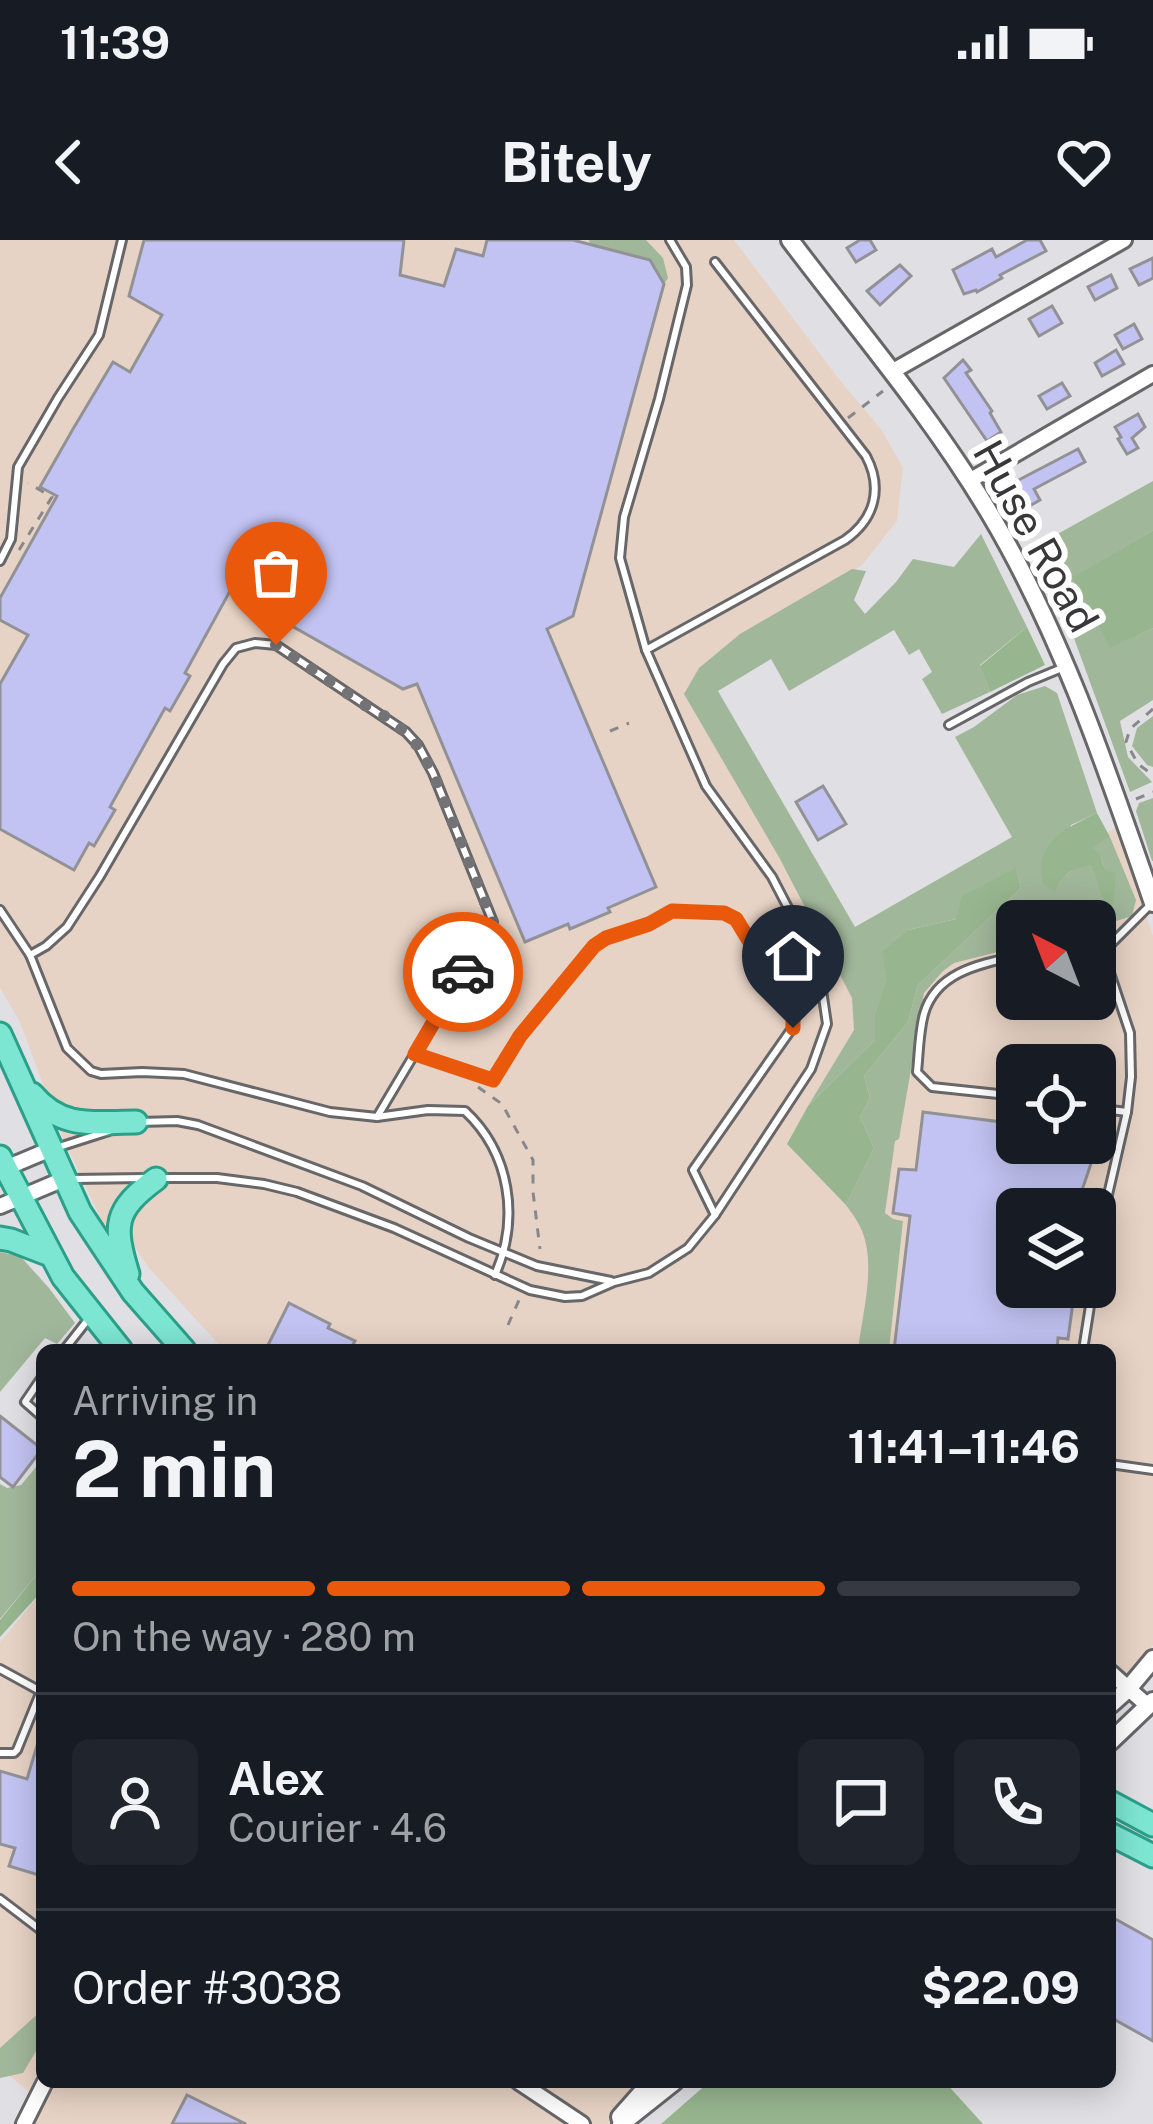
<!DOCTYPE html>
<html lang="en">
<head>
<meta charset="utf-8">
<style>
  :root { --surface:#171b24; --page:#20242c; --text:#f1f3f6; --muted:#9ea1a6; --line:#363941; --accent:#ea580c }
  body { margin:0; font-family:"Public Sans",sans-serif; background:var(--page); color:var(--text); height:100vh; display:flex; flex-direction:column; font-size:45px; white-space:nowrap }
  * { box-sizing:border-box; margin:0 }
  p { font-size:39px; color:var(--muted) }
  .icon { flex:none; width:66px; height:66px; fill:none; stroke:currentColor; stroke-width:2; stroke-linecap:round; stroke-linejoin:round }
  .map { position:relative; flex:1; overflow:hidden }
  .sheet { position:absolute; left:36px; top:1104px; width:1080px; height:744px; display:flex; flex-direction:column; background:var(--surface); border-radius:18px; box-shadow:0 6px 30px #0003 }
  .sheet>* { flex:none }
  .needle { width:78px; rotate:318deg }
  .tools { position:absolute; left:996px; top:660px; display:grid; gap:24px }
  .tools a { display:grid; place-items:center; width:120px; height:120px; border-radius:18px; background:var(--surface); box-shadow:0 6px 30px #0003; font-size:60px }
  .pin { position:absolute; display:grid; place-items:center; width:102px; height:102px; color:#fff; margin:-123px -51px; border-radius:50% 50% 50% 0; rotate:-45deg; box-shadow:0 0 12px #0007 }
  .pin .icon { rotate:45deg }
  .courier { position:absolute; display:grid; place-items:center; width:120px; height:120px; margin:-60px; border:9px solid #ea580c; border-radius:50%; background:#fff; color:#222; box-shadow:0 3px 15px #0007 }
  .overview em { font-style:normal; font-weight:700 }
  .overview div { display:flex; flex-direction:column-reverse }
  .overview { display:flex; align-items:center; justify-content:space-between; height:204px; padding:0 36px }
  h1 { font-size:78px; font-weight:700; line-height:90px }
  .bar { display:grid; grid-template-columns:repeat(4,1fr); gap:18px 12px; align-content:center; height:144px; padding:0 36px }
  .bar i { height:15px; border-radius:9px; background:var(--line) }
  .bar .on { background:var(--accent) }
  .bar p { grid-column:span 4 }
  .line { display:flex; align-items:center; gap:30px; padding:0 36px; border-top:3px solid var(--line) }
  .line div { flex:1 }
  .round { display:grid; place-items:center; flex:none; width:126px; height:126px; border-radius:18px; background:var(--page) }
  .status { display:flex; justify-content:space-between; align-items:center; height:84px; padding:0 60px; background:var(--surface); direction:ltr }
  .status svg { height:33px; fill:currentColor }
  header { display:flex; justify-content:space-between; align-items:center; height:156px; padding:0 36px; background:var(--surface); font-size:54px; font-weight:700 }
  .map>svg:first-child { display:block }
  .commercial { fill:#e7d3c5; fill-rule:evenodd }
  .green { fill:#a1b79a }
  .forest { fill:#97b68f }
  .building { fill:#c2c3f2; stroke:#929296; stroke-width:3 }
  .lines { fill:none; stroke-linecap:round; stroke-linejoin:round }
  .service-casing { stroke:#67676a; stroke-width:12 }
  .minor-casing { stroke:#67676a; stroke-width:20 }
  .tertiary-casing { stroke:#67676a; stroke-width:22 }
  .primary-casing { stroke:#2c9f89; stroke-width:27 }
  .path { stroke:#88888b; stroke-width:3; stroke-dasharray:9 9; stroke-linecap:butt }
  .service { stroke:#fff; stroke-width:6 }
  .minor { stroke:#fff; stroke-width:14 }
  .tertiary { stroke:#fff; stroke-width:16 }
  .primary { stroke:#7de6d2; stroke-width:21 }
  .done { stroke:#737376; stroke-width:12; stroke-dasharray:0 21.6 }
  .route { stroke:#ea580c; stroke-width:15 }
  .labels { text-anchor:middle; stroke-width:12; stroke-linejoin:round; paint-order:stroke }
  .street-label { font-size:42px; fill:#38383a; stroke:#fff }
</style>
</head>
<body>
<div class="status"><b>11:39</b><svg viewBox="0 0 49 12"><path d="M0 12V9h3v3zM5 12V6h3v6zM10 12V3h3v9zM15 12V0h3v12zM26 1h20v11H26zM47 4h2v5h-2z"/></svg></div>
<header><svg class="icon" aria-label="back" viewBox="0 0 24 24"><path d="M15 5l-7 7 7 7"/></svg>Bitely<svg class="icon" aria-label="heart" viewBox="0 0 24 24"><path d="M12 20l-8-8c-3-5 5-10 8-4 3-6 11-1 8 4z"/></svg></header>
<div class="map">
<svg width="1153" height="1884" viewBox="0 0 1153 1884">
  <rect width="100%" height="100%" fill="#e0e0e4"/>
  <g class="commercial">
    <path d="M0,0H734L842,143L881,189L903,228L897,281L862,325L730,412L697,448L900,761L1007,652L1117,587L1153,696V1405L1127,1439L1110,1422V1110H224L148,1027L131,1001L107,992L62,896L20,782L0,748ZM1017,681H1095V759H1017ZM1017,825H1095V903H1017ZM1017,969H1095V1047H1017Z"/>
    <polygon points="42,1352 42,1842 646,1842 608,1884 24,1884 40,1861 0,1828 0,1402"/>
  </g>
  <g class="green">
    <polygon points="589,0 646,0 663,18 668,38 664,44 650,20 590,4"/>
    <polygon points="1153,241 1153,290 1074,337 1110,407 1153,388 1153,460 1120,481 1128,517 1152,542 1130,552 1067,379 1034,307"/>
    <path d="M981,294L1027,387L980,425L990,452L942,474L922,439L932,432L919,409L909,415L894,390L789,451L771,419L718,451L855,687L1012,597L955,497L974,487L1017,455L1045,446L1057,453L1097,573L1071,585L1058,640L1078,627L1091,624L1106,668C1106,646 1111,623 1091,608L1110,597L1136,660L1132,676L1095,688V681H1017V707L954,723L943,731L924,753L899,899L895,901L885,973L893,979L903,981L889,1110H858C862,1076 874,1034 865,1000C862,987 854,976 846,965L874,908L860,877L870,858L864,836L908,782L918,745L1021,648L1016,629L956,679L908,690L875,773V800L808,866L854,790L852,758L780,619L684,454L699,428L740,394L852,329L866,331L854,360L865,374L896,342L913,319L954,327Z"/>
    <polygon points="1153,476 1153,527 1147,525 1132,506 1137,488"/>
    <polygon points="1153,558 1153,621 1152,621 1136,571 1139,563"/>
    <polygon points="0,1012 20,1016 49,1048 75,1083 57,1104 45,1098 0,1152"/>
    <polygon points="42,1220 42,1328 0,1379 0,1244 7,1248 21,1245"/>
    <polygon points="42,1770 42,1801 23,1833 0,1838 0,1808"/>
  </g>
  <g class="forest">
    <polygon points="1153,290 1153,388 1110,408 1073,337"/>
    <polygon points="1027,387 1045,425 990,452 980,426"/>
    <path d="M1097,573L1110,597L1092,608L1099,614L1106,631L1116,633L1113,665L1106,669L1091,625C1074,628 1059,635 1055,652L1043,643C1033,604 1065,588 1097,573Z"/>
    <polygon points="1016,628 1021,648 918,745 908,782 864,836 870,858 860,877 874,908 846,965 787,904 808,866 875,800 875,773 887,740 882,712 908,690 956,679 962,656"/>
    <polygon points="42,1328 42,1351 0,1397 0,1380"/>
    <polygon points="709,1842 945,1842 983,1884 661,1884"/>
  </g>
  <g class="building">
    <polygon points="144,0 404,0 400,35 444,46 456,9 483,16 487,0 573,0 650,20 664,44 573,376 547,389 656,647 608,668 610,672 570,689 568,684 525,702 417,444 403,449 230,351 185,433 190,436 170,471 165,468 110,567 115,570 94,606 89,603 74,630 0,589 0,444 28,395 0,380 0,358 57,256 40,247 73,189 113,122 130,132 162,75 129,56"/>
    <polygon points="860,0 870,0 876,10 856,22 847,8"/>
    <polygon points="1027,0 1040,0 1046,11 1000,35 1002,38 977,52 976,50 964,54 953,30 992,9 996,17"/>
    <polygon points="1153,18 1153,38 1139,45 1130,29"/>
    <polygon points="900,25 911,36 880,65 867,51"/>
    <polygon points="1111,35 1117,48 1095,60 1088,47"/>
    <polygon points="1052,66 1062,83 1039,96 1029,79"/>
    <polygon points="1134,84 1142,99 1123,109 1115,95"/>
    <polygon points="1116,110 1124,124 1102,136 1095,123"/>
    <polygon points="963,120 971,130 966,133 992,171 990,173 1001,192 987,201 944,138"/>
    <polygon points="1062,143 1070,156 1047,169 1039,156"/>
    <polygon points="1138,174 1145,187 1132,198 1138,208 1127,214 1118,199 1121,197 1115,187"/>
    <polygon points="1078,209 1085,222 1034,249 1040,260 1026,268 1013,243"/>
    <polygon points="823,546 846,584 818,600 796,562"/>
    <polygon points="923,872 1017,884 1017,903 1098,903 1081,953 1097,969 1017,969 1017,1047 1075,1047 1068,1099 1058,1098 1057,1110 894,1110 910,976 893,973 899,929 916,930"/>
    <polygon points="289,1063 330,1084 328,1088 355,1101 350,1110 278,1110 268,1105"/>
    <polygon points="0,1176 42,1209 13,1247 0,1237"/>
    <polygon points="39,1499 42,1499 42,1636 9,1626 15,1608 0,1604 0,1531 27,1539"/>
    <polygon points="1110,1676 1153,1700 1153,1801 1110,1777"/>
    <polygon points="187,1855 246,1884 172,1884"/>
  </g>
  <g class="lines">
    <defs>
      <g id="service">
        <polyline points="0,321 11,299 18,227 58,158 99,95 122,0"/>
        <path d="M646,410L845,300C875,279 883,248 866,216L715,22"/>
        <polyline points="949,485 1028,442 1062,428"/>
        <path d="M0,670L30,715L67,808L91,831L101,834L142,832L184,834L330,872L377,877L428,870L465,871C510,913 520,978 495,1035"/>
        <polyline points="30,715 46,706 67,687 100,636 223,424 236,408 255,403 276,405 406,492 418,505 433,533 493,682 377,877"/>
        <path d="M1017,716C980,724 936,732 924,774C919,792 919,814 917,832L932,847L1017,856"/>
        <polyline points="414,814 493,840 520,796 594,706 606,698 649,684 672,671 724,673 736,679 793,773 793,787 693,930 715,975"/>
        <polyline points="1095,868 1127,872"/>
        <polyline points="139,882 177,881 198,885 362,946 469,998 537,1026 611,1041"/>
        <polyline points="59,907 109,891"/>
        <polyline points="163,938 217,938 264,944 297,952 394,988 530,1050 565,1057 582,1056 614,1042 649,1033 688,1008 715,975 811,829 827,784 822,750 799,689 772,637 706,546 646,410 620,318 624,277 659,159 687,45 686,27 670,0"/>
        <polyline points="73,939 144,938"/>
        <polyline points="1095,1034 1107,959 1127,872 1131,837 1130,793 1103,712 1152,663"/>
        <polyline points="64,1110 90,1077"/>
        <polyline points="1083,1110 1093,1047"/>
        <polyline points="42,1137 25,1162 42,1177"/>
        <polyline points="1110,1224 1153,1230"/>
        <polyline points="0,1429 42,1452"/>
        <polyline points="0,1513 14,1513 17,1510 41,1451"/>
        <polyline points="0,1659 42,1691"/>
      </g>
      <g id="minor">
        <polyline points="893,131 1124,0"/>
        <polyline points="969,241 1153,134"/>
        <polyline points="1,930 51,909"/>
        <polyline points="0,966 64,939"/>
        <polyline points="1110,1432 1148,1466"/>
        <polyline points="519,1842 582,1884"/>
        <polyline points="24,1884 45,1842"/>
      </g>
      <g id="tertiary">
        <path d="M790,0C858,90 932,176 990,274C1062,395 1107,530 1153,663"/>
        <polyline points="1110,1465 1128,1449 1153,1419"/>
        <polyline points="1110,1502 1153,1461"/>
        <polyline points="620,1877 651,1842"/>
        <polyline points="621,1884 674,1842"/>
      </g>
      <g id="primary">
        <polyline points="0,794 80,972 133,1052 184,1110"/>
        <path d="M32,854C62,890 94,882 136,882"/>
        <polyline points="0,917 63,1037 121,1110"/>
        <polyline points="0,998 11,1000 50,1015"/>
        <path d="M128,1034C113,985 114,970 156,939"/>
        <polyline points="1110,1562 1153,1585"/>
        <polyline points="1110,1594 1153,1616"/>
      </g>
    </defs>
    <use href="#service" class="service-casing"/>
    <use href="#minor" class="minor-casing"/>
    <use href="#tertiary" class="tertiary-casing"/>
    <use href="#primary" class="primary-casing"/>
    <g class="path">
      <polyline points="848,178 883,151"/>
      <polyline points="19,310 52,257 28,243"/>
      <polyline points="1153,469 1130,489 1126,502 1138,524 1153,535"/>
      <polyline points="610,491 629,483"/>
      <polyline points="1136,559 1153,552"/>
      <polyline points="478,847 502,864 533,920 533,952 540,1009"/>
      <polyline points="508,1085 519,1060"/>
    </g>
    <use href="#service" class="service"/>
    <use href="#minor" class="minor"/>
    <use href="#tertiary" class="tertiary"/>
    <use href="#primary" class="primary"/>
  </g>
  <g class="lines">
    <polyline class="done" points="276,405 372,470 392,480 418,506 433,533 493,682 463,732"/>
    <polyline class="route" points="463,732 415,814 493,840 520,796 594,706 606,698 649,684 672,671 724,673 736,679 793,773 793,788"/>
  </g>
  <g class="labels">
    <g class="street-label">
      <text transform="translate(1036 296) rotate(61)" y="15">Huse Road</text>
    </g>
  </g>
</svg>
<div class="tools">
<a><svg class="needle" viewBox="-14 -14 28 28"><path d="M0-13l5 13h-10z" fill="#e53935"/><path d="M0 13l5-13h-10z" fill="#9ea1a6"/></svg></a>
<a><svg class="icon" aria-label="locate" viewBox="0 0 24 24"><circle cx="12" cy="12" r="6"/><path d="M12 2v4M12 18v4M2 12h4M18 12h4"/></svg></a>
<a><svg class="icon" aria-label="layers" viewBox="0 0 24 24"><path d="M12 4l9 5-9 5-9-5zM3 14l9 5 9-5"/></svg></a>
</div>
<div class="pin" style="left:276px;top:405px;background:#ea580c"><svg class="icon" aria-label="bag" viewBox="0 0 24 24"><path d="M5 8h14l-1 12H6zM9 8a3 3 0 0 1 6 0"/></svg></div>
<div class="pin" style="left:793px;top:788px;background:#1f2937"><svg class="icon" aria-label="home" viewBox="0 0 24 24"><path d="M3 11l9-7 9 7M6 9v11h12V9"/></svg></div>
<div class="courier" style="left:463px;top:732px"><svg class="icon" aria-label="car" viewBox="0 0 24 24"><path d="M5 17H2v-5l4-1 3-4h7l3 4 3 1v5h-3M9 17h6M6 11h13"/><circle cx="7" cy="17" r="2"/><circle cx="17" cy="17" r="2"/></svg></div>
<section class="sheet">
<div class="overview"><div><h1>2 min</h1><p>Arriving in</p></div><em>11:41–11:46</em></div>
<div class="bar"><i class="on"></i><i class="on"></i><i class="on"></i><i></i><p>On the way · 280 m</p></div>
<div class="line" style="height:216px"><a class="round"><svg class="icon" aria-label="person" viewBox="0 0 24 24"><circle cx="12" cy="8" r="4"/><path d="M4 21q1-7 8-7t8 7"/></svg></a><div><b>Alex</b><p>Courier · 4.6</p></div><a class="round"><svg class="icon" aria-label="chat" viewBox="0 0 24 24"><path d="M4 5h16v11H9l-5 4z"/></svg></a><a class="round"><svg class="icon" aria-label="phone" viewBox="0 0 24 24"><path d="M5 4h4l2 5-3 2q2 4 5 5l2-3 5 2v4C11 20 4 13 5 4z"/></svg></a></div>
<div class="line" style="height:156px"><div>Order #3038</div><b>$22.09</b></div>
</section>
</div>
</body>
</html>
